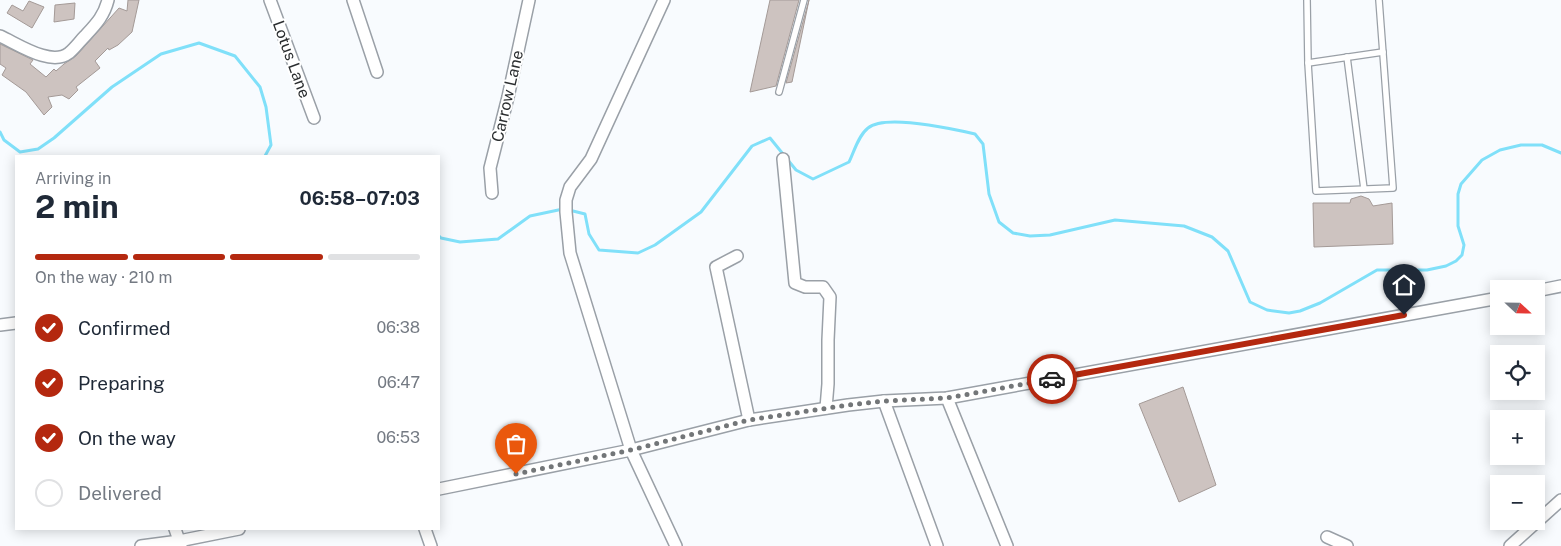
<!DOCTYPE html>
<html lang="en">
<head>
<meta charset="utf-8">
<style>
  :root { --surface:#fff; --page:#f6f6f7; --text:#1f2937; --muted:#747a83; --line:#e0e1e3; --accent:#b4280f }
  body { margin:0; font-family:"Public Sans",sans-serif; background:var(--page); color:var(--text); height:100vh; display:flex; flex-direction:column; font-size:19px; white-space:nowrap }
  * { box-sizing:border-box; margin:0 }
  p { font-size:16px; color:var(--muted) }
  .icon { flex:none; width:28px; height:28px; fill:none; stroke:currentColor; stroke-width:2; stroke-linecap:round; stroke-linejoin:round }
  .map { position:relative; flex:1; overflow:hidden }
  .drawer { position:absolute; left:15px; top:155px; width:425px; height:375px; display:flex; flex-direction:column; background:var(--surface); border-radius:0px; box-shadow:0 2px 12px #0003 }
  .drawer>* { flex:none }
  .needle { width:32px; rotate:112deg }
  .buttons { position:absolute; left:1490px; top:280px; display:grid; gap:10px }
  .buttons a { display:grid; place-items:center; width:55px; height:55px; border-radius:0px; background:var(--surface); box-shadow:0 2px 12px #0003; font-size:25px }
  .pin { position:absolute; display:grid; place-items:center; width:42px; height:42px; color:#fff; margin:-51px -21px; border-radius:50% 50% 50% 0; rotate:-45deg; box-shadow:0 0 5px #0007 }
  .pin .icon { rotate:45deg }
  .courier { position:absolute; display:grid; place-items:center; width:50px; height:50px; margin:-25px; border:4px solid #b4280f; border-radius:50%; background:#fff; color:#222; box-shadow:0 1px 6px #0007 }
  .summary em { font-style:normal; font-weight:700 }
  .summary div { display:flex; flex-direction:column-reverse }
  .summary { display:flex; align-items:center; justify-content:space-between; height:85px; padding:0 20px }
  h1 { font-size:32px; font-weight:700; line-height:38px }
  .bar { display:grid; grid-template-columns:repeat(4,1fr); gap:8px 5px; align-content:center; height:60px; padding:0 20px }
  .bar i { height:6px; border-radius:4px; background:var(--line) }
  .bar .active { background:var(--accent) }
  .bar p { grid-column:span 4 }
  ol { padding:0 20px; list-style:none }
  li { display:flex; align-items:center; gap:15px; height:55px }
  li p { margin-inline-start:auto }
  li .icon { padding:5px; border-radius:50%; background:var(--accent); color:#fff; stroke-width:4 }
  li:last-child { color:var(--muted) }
  li i { width:28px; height:28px; border:2px solid var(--line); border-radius:50% }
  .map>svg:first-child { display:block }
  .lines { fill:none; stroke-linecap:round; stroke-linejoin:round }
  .stream { stroke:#80e0f9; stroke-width:3 }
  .building { fill:#cdc3c0; stroke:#a49a97 }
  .lane-casing { stroke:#9aa0a7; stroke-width:8 }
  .street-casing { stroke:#9aa0a7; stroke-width:14 }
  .lane { stroke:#fff; stroke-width:5.5 }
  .street { stroke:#fff; stroke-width:11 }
  .done { stroke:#737678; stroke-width:5; stroke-dasharray:0 9 }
  .route { stroke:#b4280f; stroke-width:6 }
  .labels { text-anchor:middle; stroke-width:4; stroke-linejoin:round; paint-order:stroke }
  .street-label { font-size:16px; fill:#2b2e30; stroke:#fff }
</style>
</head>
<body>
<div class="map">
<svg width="1561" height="546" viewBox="0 0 1561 546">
  <rect width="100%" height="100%" fill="#f8fbfe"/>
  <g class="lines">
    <g class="stream">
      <polyline points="0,132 4,140 20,152 38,149 54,138 112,87 161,54 199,43 235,56 260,87 266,107 271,145 265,156"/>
      <path d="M569,210L585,214L589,234L599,250L638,253L655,245L701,212L752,146L770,138L796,170L813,179L849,162C854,152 858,136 868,128C885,114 953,129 975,134L983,144L989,194L999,222L1013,233L1030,236L1050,235L1115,220L1184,226L1212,237L1228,251L1250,302L1267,310L1289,313L1300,311L1320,303L1377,270H1427L1446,266L1456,261L1462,255L1464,245L1458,226V194L1461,184L1482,160L1500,150L1521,145H1542L1561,153"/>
      <polyline points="439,236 441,238 460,242 498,239 530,216 563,209"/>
    </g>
  </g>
  <g class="building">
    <polygon points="128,0 139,0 132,32 118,45 109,50 108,48 95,61 100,68 76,87 78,90 69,99 62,95 48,97 52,107 44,115 26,92 2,75 6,68 0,64 0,44 33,60 30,64 46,77 54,69 56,71 64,64 76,56 119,8 127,11"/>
    <polygon points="770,0 799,0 776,86 750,92"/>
    <polygon points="809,0 792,82 786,83"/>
    <polygon points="29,1 44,7 32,28 7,13 12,5 23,11"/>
    <polygon points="75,3 74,19 54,22 55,5"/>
    <polygon points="1361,196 1369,199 1373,206 1392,203 1393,244 1314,247 1313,203 1350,203 1351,199"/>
    <polygon points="1183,387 1216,485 1179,502 1139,404"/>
  </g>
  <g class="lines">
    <defs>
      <g id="lane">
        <polyline points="1307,0 1308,63 1316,191 1393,188 1379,0"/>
        <polyline points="1347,57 1364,189"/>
        <polyline points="1308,63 1383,52"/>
        <polyline points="779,92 804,0"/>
      </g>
      <g id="street">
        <polyline points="270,0 314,118"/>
        <polyline points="353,0 377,72"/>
        <polyline points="664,0 591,159 570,187 566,200 566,212 570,253 631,450 676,546"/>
        <path d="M0,36C18,44 51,67 69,53C75,48 80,41 85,36C96,24 104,16 108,0"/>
        <polyline points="783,159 795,283 805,287 823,287 830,297 828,340 828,384 826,408"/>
        <polyline points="492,193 490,168 508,97 529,0"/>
        <polyline points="737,256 716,267 749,420"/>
        <polyline points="1536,291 1561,286"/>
        <polyline points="0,325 16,323"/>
        <polyline points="947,398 1007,546"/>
        <polyline points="884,401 937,546"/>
        <polyline points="439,489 631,450 749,420 848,405 884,401 947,398 1499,298"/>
        <polyline points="175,529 181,546"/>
        <polyline points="425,529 431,546"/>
        <polyline points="1327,537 1347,546"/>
        <polyline points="141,546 179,541 239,529"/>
        <polyline points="1510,546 1561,500"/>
      </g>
    </defs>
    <use href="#lane" class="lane-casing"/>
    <use href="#street" class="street-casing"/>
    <use href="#lane" class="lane"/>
    <use href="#street" class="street"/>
  </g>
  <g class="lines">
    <polyline class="done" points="516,474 631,450 749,420 848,405 884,401 947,398 1052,379"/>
    <polyline class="route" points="1052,379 1404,315"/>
  </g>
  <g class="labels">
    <g class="street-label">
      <text transform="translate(292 59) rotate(70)" y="6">Lotus Lane</text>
      <text transform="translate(507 96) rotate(-77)" y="6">Carrow Lane</text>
    </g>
  </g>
</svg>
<div class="buttons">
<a><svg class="needle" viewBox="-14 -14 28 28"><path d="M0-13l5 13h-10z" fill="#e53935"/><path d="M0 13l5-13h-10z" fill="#747a83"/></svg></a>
<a><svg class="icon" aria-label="locate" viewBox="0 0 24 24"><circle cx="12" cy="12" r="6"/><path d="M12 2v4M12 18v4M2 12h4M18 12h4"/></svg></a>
<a>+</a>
<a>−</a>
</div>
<div class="pin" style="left:516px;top:474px;background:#ea580c"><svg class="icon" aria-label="bag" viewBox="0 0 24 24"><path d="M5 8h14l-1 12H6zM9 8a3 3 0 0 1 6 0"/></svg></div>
<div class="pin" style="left:1404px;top:315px;background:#1f2937"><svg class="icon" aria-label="home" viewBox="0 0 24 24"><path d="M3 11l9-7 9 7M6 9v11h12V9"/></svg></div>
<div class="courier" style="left:1052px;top:379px"><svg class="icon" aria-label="car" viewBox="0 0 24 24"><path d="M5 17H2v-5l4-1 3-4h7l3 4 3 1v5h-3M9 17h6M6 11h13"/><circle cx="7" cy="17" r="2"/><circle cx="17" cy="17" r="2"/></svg></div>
<section class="drawer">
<div class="summary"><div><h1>2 min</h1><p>Arriving in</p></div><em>06:58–07:03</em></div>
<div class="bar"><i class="active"></i><i class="active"></i><i class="active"></i><i></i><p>On the way · 210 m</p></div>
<ol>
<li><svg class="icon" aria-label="check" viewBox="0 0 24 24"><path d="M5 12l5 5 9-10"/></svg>Confirmed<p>06:38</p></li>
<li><svg class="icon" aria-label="check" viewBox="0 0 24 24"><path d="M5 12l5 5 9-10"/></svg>Preparing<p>06:47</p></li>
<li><svg class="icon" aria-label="check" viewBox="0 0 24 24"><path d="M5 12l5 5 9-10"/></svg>On the way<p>06:53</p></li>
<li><i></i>Delivered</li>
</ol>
</section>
</div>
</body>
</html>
